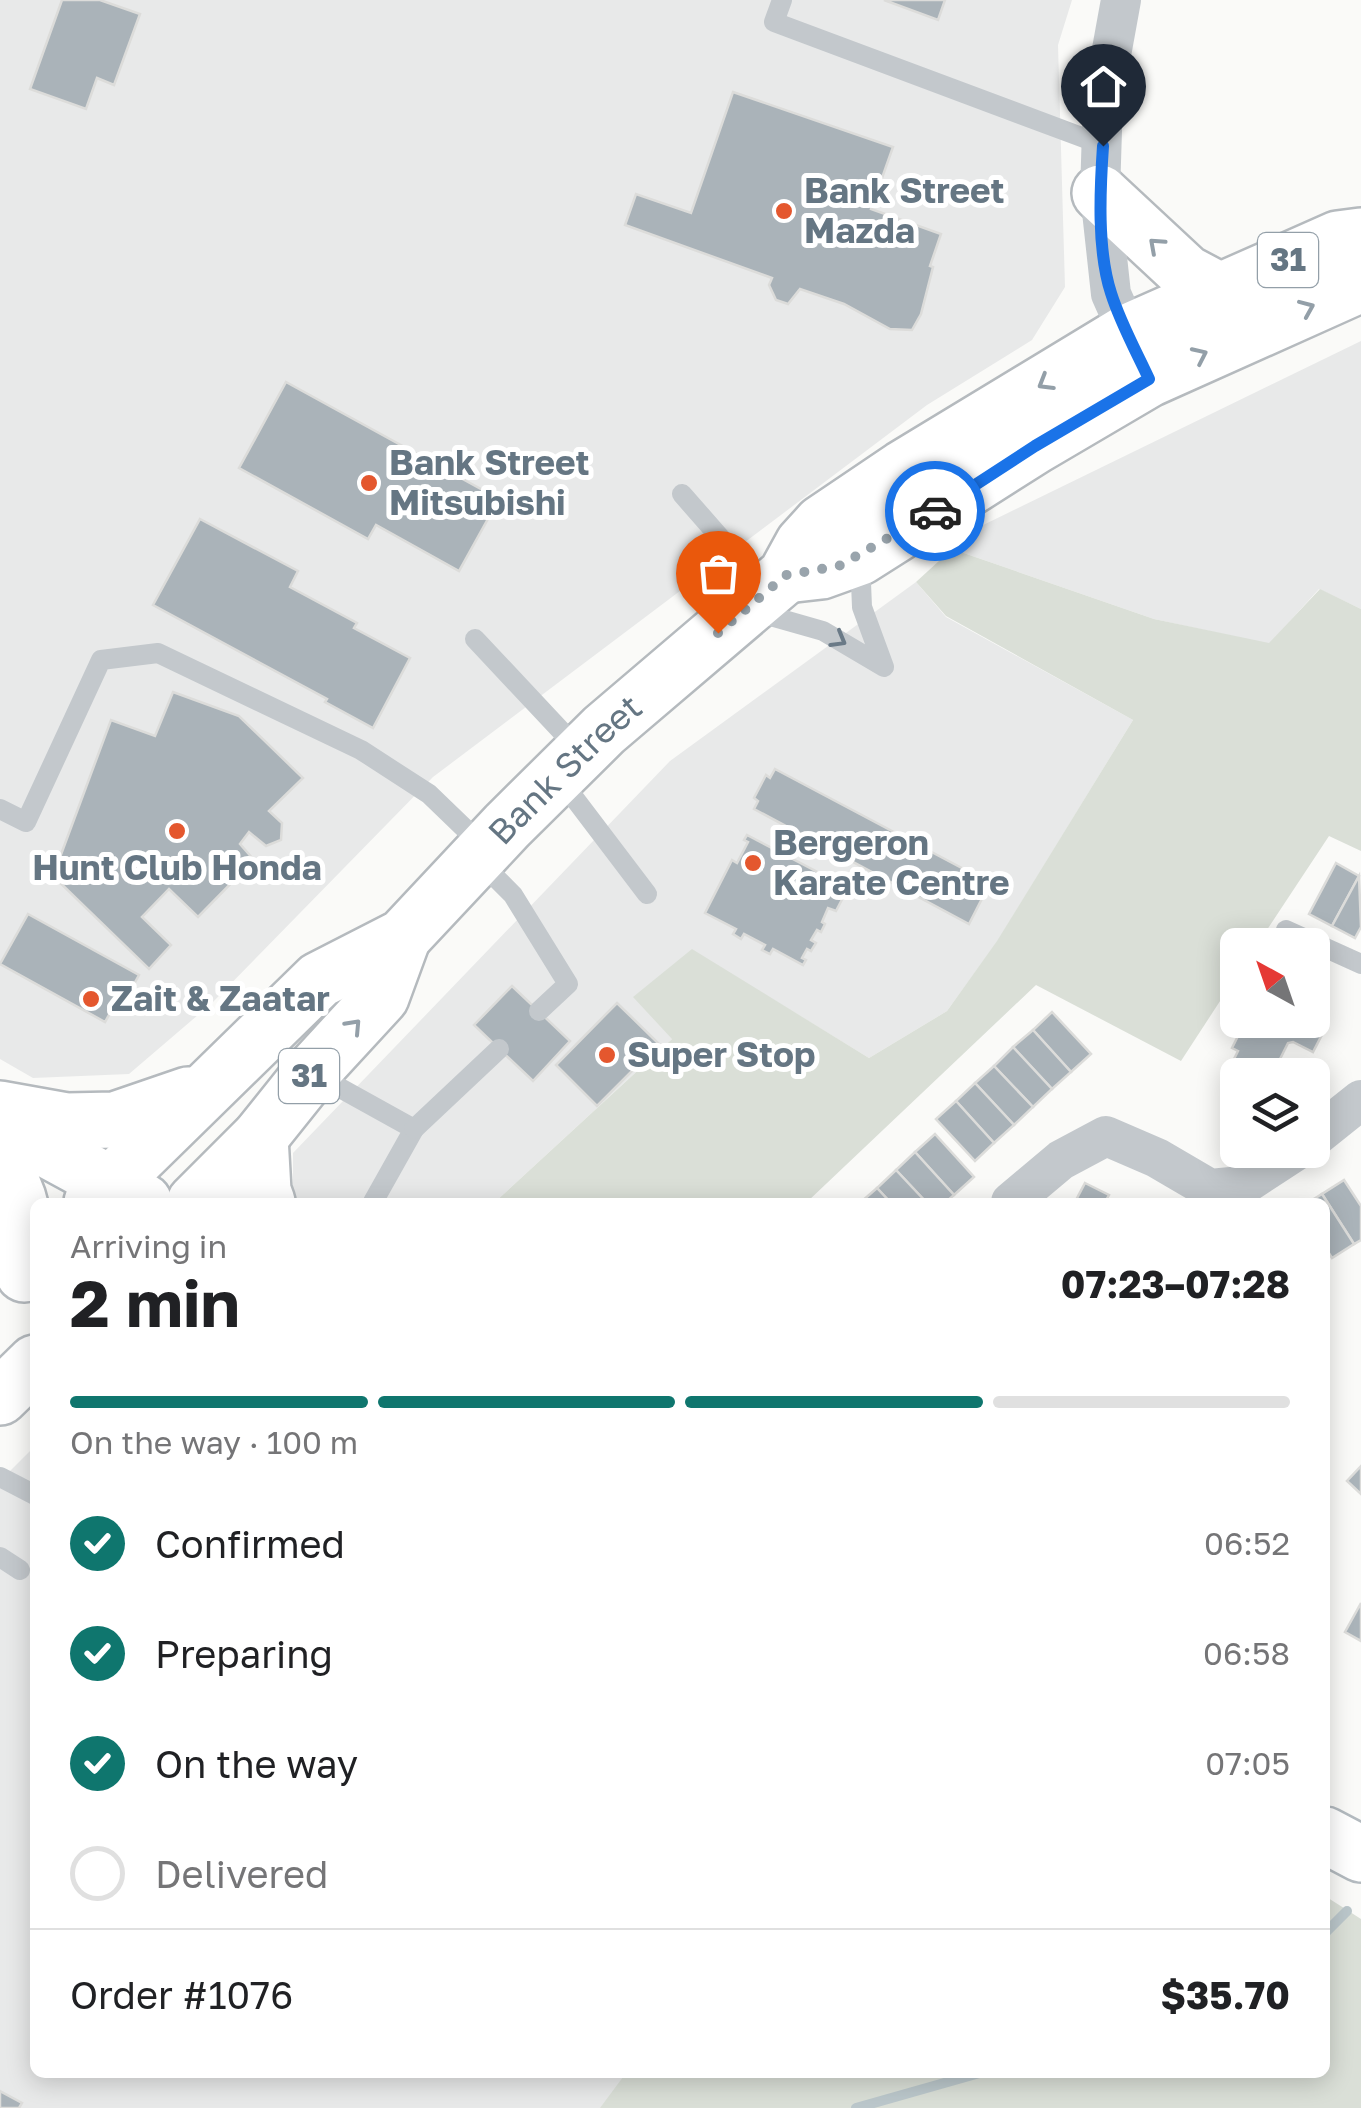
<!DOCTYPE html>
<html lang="en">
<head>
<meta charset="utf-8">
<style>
  :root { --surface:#fff; --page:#f2f2f2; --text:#202124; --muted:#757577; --line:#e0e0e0; --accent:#0f766e }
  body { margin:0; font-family:"Golos Text",sans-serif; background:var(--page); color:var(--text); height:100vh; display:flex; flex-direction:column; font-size:38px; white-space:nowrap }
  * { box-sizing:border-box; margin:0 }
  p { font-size:32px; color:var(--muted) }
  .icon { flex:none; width:55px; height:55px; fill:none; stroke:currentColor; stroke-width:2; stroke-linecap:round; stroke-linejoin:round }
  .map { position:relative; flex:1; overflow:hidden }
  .details { position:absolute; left:30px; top:1198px; width:1300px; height:880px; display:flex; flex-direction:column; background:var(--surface); border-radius:15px; box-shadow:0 5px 25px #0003 }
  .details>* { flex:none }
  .needle { width:65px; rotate:320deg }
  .controls { position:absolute; left:1220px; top:928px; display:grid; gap:20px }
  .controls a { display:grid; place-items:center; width:110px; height:110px; border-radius:15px; background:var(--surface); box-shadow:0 5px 25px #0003; font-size:50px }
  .pin { position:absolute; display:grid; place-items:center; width:85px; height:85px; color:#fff; margin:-102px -42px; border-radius:50% 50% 50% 0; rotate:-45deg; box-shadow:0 0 10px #0007 }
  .pin .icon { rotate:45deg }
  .courier { position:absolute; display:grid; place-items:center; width:100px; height:100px; margin:-50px; border:8px solid #1a73e8; border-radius:50%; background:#fff; color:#222; box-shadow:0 2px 12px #0007 }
  .summary em { font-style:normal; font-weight:700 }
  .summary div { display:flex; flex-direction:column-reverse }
  .summary { display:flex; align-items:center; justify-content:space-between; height:170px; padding:0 40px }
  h1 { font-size:65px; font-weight:700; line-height:75px }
  .bar { display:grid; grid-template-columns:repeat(4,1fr); gap:15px 10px; align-content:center; height:120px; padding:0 40px }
  .bar i { height:12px; border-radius:8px; background:var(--line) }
  .bar .current { background:var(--accent) }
  .bar p { grid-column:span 4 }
  .line { display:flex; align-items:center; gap:25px; padding:0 40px; border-top:2px solid var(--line) }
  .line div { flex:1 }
  ol { padding:0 40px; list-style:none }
  li { display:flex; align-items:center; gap:30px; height:110px }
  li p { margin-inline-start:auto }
  li .icon { padding:10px; border-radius:50%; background:var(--accent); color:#fff; stroke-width:4 }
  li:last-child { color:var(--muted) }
  li i { width:55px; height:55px; border:5px solid var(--line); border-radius:50% }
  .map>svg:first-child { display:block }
  .built { fill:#e8e9e9 }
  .green { fill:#dadfd7 }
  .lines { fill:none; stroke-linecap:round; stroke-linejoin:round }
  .stream { stroke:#bbc7cb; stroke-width:10 }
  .building { fill:#aab3b9; stroke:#dcdcda; stroke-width:2.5 }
  .secondary-casing { stroke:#b3babf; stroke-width:60 }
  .primary-casing { stroke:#b5babe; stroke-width:60 }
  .lane { stroke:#c3c8cc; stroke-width:20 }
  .street { stroke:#c3c8cc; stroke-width:40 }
  .secondary { stroke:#fff; stroke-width:55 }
  .primary { stroke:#fff; stroke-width:55 }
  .oneway { stroke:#939fa8 }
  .oneway2 { stroke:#6a7a87 }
  .done { stroke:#99a4ac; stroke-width:10; stroke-dasharray:0 18 }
  .route { stroke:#1a73e8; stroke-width:12 }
  .poi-dot { fill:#e4572e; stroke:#fff; stroke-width:4 }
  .labels { text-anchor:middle; stroke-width:10; stroke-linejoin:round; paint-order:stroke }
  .shield { fill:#fff; stroke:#939fa8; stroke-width:2.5 }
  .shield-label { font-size:32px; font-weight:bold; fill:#657683 }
  .poi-label { font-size:35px; font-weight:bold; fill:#657683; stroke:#fff; text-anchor:start }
  .street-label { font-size:35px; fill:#657683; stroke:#fff }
</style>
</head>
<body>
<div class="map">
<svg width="1361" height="2108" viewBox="0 0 1361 2108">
  <rect width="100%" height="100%" fill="#fafaf8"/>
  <g class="built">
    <polygon points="0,0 1072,0 1058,45 1065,287 1032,340 927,405 433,777 212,1003 129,1074 33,1078 0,1059"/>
    <polygon points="1361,341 1361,609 1319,589 1269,644 1154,619 952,549 973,530"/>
    <polygon points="916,582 946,617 1133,720 997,942 947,1011 869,1058 692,950 673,1038 495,1202 293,1202 293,1153 670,761"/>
    <polygon points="35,1446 35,2072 638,2073 603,2108 0,2108 0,1481"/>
  </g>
  <g class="green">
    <polygon points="952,549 1154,619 1269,643 1320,589 1361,609 1361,851 1329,836 1257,945 1238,945 1237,975 1181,1061 1036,985 807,1202 495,1202 672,1039 633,997 692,949 869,1058 947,1011 997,941 1133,720 946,616 916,582"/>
    <polygon points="1325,1896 1361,1919 1361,2108 600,2108 626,2073 1325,2072"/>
  </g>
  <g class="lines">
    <g class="stream">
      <polyline points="1325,1933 1347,1911"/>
      <polyline points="856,2108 983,2072"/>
    </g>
  </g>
  <g class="building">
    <polygon points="62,0 100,0 140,14 114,85 97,78 86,109 30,89"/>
    <polygon points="884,0 945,0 938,20"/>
    <polygon points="733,92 893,147 871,209 941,234 930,266 933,267 921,314 912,330 890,329 844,304 800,289 788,304 776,300 769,285 772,278 625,225 636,194 691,213"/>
    <polygon points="286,382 499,499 459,571 376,525 368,539 239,468"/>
    <polygon points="200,519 298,571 290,587 357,623 354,628 410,658 373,728 325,702 327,699 153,605"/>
    <polygon points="173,692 239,716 303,778 269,811 282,823 281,840 266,846 249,832 240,844 254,860 198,917 169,889 142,917 171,945 149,969 53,876 111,720 155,736"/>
    <polygon points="775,769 990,883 969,924 754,809 758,801 754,798 766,775 770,778"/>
    <polygon points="747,835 848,888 836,911 828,908 822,922 825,924 821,932 817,930 811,940 816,943 811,951 807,949 802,958 806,960 803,965 773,949 770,954 762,950 765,945 744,934 741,939 733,934 736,929 705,913 732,860 737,863 748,842 744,840"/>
    <polygon points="1336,863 1359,876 1332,926 1309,914"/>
    <polygon points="1359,876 1361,927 1355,938 1332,926"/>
    <polygon points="28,914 139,975 124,1002 118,999 105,1022 0,964"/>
    <polygon points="512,986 570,1041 533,1081 474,1025"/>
    <polygon points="617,1003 659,1044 597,1106 556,1065"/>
    <polygon points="1052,1012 1091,1054 1071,1072 1033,1030"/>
    <polygon points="1312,1015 1328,1023 1313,1052 1293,1042 1288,1043 1275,1069 1267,1065 1263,1074 1234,1059 1238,1051 1232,1048 1246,1020 1312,1020"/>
    <polygon points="1033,1030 1071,1072 1052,1089 1013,1047"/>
    <polygon points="1013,1047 1052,1089 1033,1107 994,1066"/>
    <polygon points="994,1066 1033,1107 1014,1125 975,1083"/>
    <polygon points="975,1083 1014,1125 994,1143 956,1101"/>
    <polygon points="956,1101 994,1143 975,1161 936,1119"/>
    <polygon points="935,1134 974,1177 954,1195 915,1152"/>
    <polygon points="915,1152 954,1195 946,1202 926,1202 896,1170"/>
    <polygon points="896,1170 926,1202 890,1202 877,1188"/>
    <polygon points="1344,1180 1361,1206 1361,1240 1354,1244 1322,1194"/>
    <polygon points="1085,1183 1109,1195 1105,1202 1075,1202"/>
    <polygon points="877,1188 890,1202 861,1202"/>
    <polygon points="1322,1194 1354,1244 1332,1258 1325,1247 1325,1202 1309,1202"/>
    <polygon points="1361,1466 1361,1494 1347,1481"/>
    <polygon points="1361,1603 1361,1641 1345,1632"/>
    <polygon points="0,2091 22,2103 19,2108 0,2108"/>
  </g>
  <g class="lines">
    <defs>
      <g id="secondary">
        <polyline points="0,1124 144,1202"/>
        <polyline points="1325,1835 1361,1854"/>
      </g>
      <g id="primary">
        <polyline points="1100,193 1186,273 1218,290"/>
        <polyline points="786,575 821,571 860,557 1035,446 1149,379 1361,284"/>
        <polyline points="0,1109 67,1121 115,1120 188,1095"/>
        <polyline points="260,1137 263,1191 267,1202"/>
        <path d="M0,1163C28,1204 23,1226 24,1274"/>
        <path id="s1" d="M92,1202L319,980L403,937L507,826L604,730L786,575L803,544L822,523L902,469L1128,332L1338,239L1361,236"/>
        <polyline points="195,1202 260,1137 312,1072 381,997 403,937"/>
        <polyline points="0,1397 35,1363"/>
      </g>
    </defs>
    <use href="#secondary" class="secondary-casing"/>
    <use href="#primary" class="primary-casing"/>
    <g class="lane">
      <polyline points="782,0 774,22 1103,145"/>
      <polyline points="682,494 766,590"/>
      <polyline points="753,611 823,631 884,667 862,607 860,559"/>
      <polyline points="475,639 580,751"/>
      <polyline points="559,778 647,894"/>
      <polyline points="0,809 26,822 101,660 158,653 361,750 429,794 485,848"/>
      <polyline points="478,860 513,895 568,984 539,1011"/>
      <polyline points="1286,930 1361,964"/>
      <polyline points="313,1073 414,1129 373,1202"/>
      <polyline points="414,1129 499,1049"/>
      <polyline points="0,1477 35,1495"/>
      <polyline points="0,1557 20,1570"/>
    </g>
    <g class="street">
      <polyline points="1121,0 1103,99 1100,193 1111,294 1139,357"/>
      <polyline points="1312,1139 1361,1100"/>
      <polyline points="1011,1202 1061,1160 1106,1136 1157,1158 1210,1189 1242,1186 1297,1150"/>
    </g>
    <use href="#secondary" class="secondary"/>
    <use href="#primary" class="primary"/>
  </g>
  <defs><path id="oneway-chevron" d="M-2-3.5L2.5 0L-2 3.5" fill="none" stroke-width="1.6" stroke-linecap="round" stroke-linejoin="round" transform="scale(2.5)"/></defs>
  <g class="oneway">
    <use href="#oneway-chevron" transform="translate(1156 245) rotate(-138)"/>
    <use href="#oneway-chevron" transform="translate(1307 308) rotate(-23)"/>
    <use href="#oneway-chevron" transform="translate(1200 355) rotate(-25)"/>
    <use href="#oneway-chevron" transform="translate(1045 383) rotate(149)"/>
    <use href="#oneway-chevron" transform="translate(354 1026) rotate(-47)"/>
  </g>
  <use class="oneway2" href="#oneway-chevron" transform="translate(839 640) rotate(30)"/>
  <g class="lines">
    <polyline class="done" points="718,633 786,575 839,566 935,511"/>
    <path class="route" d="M935,511L1035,446L1149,379C1136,351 1120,322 1111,293C1097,250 1100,190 1103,146"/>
  </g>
  <g class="poi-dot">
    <circle cx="784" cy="211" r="10"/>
    <circle cx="369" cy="483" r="10"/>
    <circle cx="177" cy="831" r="10"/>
    <circle cx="753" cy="863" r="10"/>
    <circle cx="91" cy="999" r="10"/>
    <circle cx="607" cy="1055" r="10"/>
  </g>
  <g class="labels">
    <g class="shield">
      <rect x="1258" y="233" width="60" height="54" rx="8"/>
      <rect x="279" y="1049" width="60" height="54" rx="8"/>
    </g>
    <g class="shield-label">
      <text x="1288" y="271">31</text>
      <text x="309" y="1087">31</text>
    </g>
    <g class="poi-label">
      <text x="804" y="203">Bank Street<tspan x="804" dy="40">Mazda</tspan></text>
      <text x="389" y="475">Bank Street<tspan x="389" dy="40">Mitsubishi</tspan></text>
      <text x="773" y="855">Bergeron<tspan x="773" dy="40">Karate Centre</tspan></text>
      <text x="177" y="880" text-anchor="middle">Hunt Club Honda</text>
      <text x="111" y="1011">Zait &amp; Zaatar</text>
      <text x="627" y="1067">Super Stop</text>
    </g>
    <g class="street-label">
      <text dy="12" stroke="none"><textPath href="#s1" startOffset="645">Bank Street</textPath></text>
    </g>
  </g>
</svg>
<div class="controls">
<a><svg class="needle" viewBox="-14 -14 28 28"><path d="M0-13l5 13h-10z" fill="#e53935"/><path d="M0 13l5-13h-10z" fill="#757577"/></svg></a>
<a><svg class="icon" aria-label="layers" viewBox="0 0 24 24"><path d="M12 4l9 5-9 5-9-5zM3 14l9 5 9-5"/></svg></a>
</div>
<div class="pin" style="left:718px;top:633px;background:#ea580c"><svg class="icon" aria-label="bag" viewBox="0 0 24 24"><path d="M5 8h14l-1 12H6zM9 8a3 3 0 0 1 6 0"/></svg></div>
<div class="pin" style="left:1103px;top:146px;background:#1f2937"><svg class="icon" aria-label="home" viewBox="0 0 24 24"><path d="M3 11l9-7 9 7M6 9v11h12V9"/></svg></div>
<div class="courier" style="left:935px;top:511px"><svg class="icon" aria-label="car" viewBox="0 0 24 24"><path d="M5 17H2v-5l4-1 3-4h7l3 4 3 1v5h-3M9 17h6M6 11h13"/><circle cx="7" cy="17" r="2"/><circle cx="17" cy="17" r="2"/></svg></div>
<section class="details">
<div class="summary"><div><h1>2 min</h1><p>Arriving in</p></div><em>07:23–07:28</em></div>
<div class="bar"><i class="current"></i><i class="current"></i><i class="current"></i><i></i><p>On the way · 100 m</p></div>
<ol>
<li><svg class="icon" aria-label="check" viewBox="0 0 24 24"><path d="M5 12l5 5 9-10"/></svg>Confirmed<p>06:52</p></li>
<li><svg class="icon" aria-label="check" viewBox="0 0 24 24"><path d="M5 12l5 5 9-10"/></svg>Preparing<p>06:58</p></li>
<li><svg class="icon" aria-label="check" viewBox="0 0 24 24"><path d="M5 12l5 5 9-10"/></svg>On the way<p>07:05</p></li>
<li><i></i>Delivered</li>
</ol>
<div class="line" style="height:130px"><div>Order #1076</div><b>$35.70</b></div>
</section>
</div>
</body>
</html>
